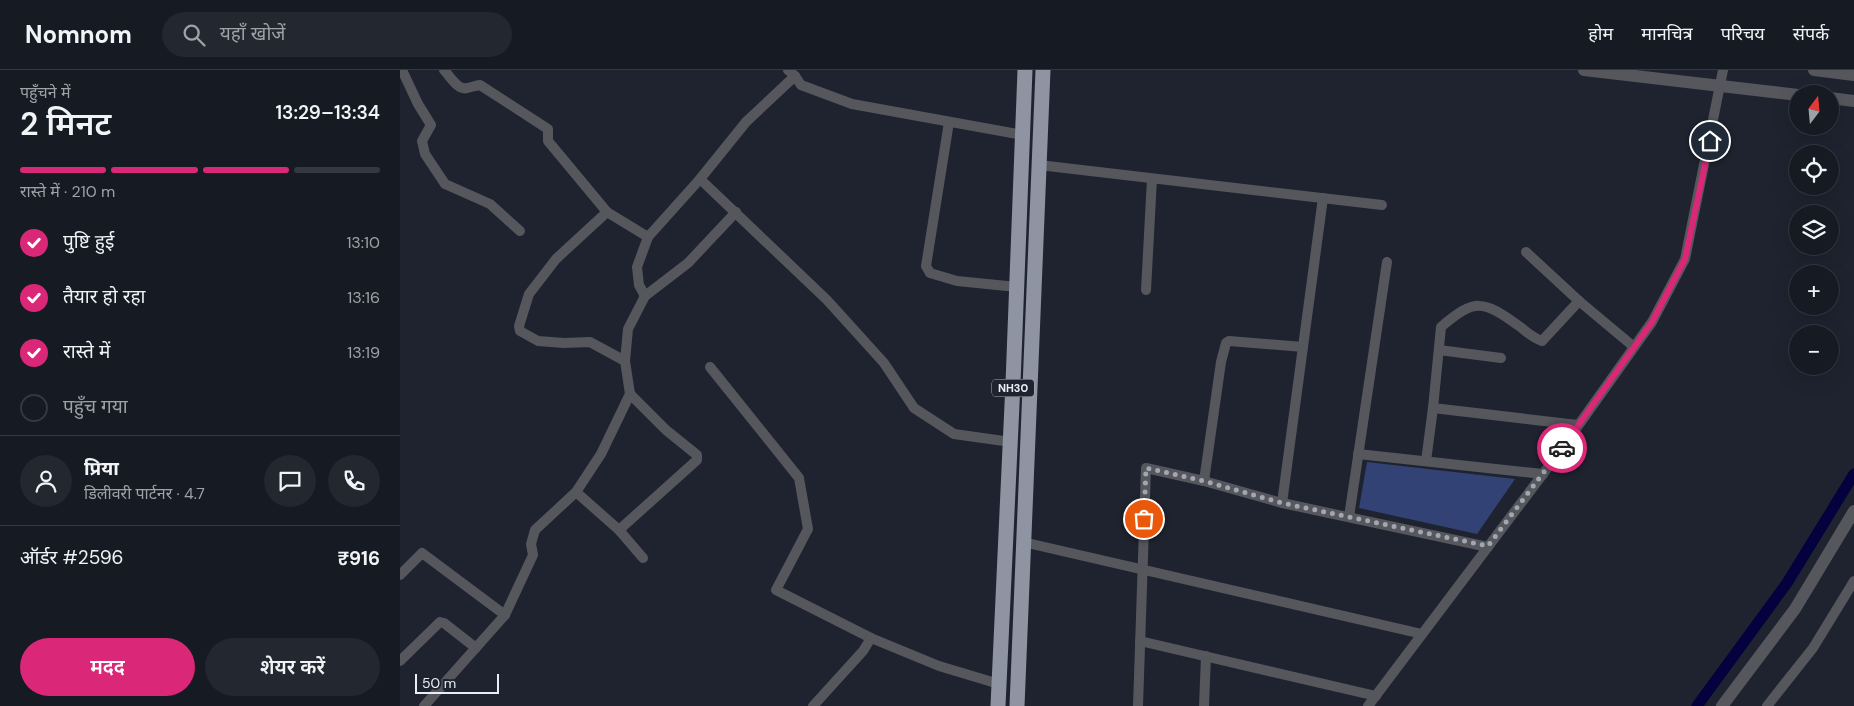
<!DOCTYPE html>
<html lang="hi">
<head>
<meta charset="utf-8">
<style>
  :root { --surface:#161a23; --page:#232730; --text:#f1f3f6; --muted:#9ea1a6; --line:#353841; --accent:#db2777 }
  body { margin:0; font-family:"DM Sans","Noto Sans Devanagari",sans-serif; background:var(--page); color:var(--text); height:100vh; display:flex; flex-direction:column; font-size:19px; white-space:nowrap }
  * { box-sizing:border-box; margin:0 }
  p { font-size:16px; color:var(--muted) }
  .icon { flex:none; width:28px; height:28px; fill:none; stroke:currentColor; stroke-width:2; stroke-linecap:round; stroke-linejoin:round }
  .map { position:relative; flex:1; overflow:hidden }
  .side { display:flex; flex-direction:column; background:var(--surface); width:400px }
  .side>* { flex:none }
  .needle { width:32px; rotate:16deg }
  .buttons { position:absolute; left:1389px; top:15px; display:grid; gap:10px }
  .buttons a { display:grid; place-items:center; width:50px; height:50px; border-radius:50%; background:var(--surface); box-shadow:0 5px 20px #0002,0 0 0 1px var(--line); font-size:25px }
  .scale { position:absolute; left:15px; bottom:12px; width:84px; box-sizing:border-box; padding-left:5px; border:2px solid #e9edf5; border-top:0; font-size:14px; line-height:18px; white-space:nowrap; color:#e9edf5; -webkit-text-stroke:4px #1e232f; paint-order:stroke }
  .pin { position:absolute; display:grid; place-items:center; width:42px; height:42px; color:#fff; margin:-21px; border:2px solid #fff; border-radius:50%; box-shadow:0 1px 5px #0007 }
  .courier { position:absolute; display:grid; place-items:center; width:50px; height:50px; margin:-25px; border:4px solid #db2777; border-radius:50%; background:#fff; color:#222; box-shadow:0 1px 6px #0007 }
  .head em { font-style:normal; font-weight:600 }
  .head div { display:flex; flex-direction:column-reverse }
  .head { display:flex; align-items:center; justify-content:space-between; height:85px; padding:0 20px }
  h1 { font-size:32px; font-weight:600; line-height:38px }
  .bar { display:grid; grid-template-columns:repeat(4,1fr); gap:8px 5px; align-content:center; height:60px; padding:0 20px }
  .bar i { height:6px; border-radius:4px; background:var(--line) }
  .bar .on { background:var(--accent) }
  .bar p { grid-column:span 4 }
  .line { display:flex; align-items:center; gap:12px; padding:0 20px; border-top:1px solid var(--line) }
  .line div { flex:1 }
  .round { display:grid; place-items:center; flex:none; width:52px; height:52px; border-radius:26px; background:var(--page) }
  ol { padding:0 20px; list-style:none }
  li { display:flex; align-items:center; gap:15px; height:55px }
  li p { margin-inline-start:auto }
  li .icon { padding:5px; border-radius:50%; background:var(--accent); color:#fff; stroke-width:4 }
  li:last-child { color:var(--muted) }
  li i { width:28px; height:28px; border:2px solid var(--line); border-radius:50% }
  .cta { display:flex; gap:10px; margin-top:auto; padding:10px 20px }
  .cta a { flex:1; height:58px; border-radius:30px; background:var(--accent); color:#fff; font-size:20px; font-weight:600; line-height:58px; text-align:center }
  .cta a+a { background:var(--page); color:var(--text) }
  header { display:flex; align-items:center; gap:30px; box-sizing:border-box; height:70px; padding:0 25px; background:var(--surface); border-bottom:1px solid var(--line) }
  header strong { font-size:24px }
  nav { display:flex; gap:28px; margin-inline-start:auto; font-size:18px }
  .search { width:350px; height:45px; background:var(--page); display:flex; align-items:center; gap:12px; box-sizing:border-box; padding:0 18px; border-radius:28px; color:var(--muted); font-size:19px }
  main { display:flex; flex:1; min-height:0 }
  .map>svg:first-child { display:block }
  .green { fill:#324274 }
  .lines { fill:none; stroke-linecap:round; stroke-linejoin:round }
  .canal { stroke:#03013e; stroke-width:11 }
  .minor { stroke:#55575d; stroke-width:10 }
  .tertiary { stroke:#55575d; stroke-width:12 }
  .trunk { stroke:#8e94a2; stroke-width:15 }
  .done { stroke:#a2a6b0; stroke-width:5; stroke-dasharray:0 9 }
  .route { stroke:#db2777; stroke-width:6 }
  .labels { text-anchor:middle; stroke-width:5; stroke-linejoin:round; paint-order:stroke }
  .shield { fill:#1e232f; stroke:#acb0ba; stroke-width:1 }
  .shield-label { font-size:11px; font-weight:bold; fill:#e9edf5 }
</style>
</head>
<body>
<header>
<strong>Nomnom</strong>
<div class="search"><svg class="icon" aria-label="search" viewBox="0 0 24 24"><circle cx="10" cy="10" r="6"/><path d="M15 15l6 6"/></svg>यहाँ खोजें</div>
<nav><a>होम</a><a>मानचित्र</a><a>परिचय</a><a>संपर्क</a></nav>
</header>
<main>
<section class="side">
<div class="head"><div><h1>2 मिनट</h1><p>पहुँचने में</p></div><em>13:29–13:34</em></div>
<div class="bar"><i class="on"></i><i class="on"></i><i class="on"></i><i></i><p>रास्ते में · 210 m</p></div>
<ol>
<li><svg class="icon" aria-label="check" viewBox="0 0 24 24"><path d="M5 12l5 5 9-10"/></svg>पुष्टि हुई<p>13:10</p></li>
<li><svg class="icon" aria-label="check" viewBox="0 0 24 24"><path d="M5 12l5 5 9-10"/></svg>तैयार हो रहा<p>13:16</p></li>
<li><svg class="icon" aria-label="check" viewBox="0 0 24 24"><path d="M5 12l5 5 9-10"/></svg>रास्ते में<p>13:19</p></li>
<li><i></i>पहुँच गया</li>
</ol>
<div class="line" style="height:90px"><a class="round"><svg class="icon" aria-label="person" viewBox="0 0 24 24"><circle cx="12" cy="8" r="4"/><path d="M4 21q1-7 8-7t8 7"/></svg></a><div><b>प्रिया</b><p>डिलीवरी पार्टनर · 4.7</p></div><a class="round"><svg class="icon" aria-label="chat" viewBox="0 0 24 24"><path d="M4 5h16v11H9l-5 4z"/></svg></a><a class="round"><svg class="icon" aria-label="phone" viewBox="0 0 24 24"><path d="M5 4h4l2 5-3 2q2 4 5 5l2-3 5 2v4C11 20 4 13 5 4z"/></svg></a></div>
<div class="line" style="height:65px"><div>ऑर्डर #2596</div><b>₹916</b></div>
<div class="cta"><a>मदद</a><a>शेयर करें</a></div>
</section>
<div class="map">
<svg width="1454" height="636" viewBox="0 0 1454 636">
  <rect width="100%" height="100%" fill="#1e232f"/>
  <polygon class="green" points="967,392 1115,409 1077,464 959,438"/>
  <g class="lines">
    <polyline class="canal" points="1297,636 1387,513 1454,404"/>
    <g class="minor">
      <polyline points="2,0 18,34 31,55 22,71 25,84 45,114 90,134 120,161"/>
      <path d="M44,0C50,6 58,21 67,18C72,17 74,16 80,15L148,59V71L207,142L248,167"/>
      <polyline points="388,0 395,6 401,15 452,34 623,65"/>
      <polyline points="549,52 526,196 530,203 557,211 617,217"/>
      <polyline points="639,95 982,135"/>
      <polyline points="300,109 427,230 484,293 514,338 554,364 611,372"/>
      <polyline points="207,142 156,189 129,224 119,256 120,261 138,271 164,273 190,272 225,291"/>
      <polyline points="746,220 752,109"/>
      <polyline points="245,226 239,215 237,197 248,167 300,109 346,52 395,6"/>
      <polyline points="1179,231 1234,277"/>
      <polyline points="1039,280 1101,288"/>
      <polyline points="310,297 399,408 408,459 376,520 471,568 539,596 599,614"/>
      <polyline points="1033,338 1178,355"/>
      <polyline points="958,384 1143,404"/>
      <path d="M1026,391L1033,338L1041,257C1075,228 1083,230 1119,256C1127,262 1133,268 1142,271L1179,231L1126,182"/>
      <polyline points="804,411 821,292 826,273 829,271 903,277"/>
      <polyline points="176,422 219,460 243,488"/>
      <polyline points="882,433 923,128"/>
      <polyline points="949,447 987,192"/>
      <polyline points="219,460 297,390 297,385 266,360 230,324"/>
      <polyline points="623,472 1022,564"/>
      <polyline points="0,505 22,483 105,545 24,636"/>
      <polyline points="105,545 133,485 131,474 135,460 176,422 201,384 230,324 225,291 228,259 245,226 288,193 336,142"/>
      <polyline points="740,571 976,626"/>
      <polyline points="0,591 40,552 44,553 76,578"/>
      <polyline points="413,636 463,581 471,568"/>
      <polyline points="738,636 746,398 804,411 882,433 1088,477"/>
      <polyline points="804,636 806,586"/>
      <polyline points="968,636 1158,384 1252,252 1285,189 1323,0"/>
      <polyline points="1367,636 1413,578 1454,511"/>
    </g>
    <g class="tertiary">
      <polyline points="1184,0 1398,25"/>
      <polyline points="1414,0 1454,5"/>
      <polyline points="1430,28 1454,31"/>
      <polyline points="1322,636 1395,539 1454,441"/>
    </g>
    <g class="trunk">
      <polyline points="598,636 613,313 625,0"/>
      <polyline points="617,636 643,0"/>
    </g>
  </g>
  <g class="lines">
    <polyline class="done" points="744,449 746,398 804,411 882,433 1088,476 1162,378"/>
    <polyline class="route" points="1162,378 1252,252 1285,189 1310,71"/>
  </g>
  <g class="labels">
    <rect class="shield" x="592" y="309.5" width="42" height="17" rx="4"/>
    <g class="shield-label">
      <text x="613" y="322">NH30</text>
    </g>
  </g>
</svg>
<div class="buttons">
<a><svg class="needle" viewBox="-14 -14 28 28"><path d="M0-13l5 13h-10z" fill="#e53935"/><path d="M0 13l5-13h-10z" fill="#9ea1a6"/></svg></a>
<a><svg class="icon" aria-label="locate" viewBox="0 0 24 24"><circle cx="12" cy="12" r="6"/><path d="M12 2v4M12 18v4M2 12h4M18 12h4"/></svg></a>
<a><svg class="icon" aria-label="layers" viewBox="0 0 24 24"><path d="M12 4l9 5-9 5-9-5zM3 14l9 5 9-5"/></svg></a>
<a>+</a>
<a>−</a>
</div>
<div class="scale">50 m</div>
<div class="pin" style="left:744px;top:449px;background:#ea580c"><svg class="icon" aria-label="bag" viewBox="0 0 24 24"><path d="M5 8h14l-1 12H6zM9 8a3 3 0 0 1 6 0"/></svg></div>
<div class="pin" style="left:1310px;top:71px;background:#1f2937"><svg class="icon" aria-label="home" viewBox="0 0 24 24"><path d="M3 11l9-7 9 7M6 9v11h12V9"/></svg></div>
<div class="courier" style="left:1162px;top:378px"><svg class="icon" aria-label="car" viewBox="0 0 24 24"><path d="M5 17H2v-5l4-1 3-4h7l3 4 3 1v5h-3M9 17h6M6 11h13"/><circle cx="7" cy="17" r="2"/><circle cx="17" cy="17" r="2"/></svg></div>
</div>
</main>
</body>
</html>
